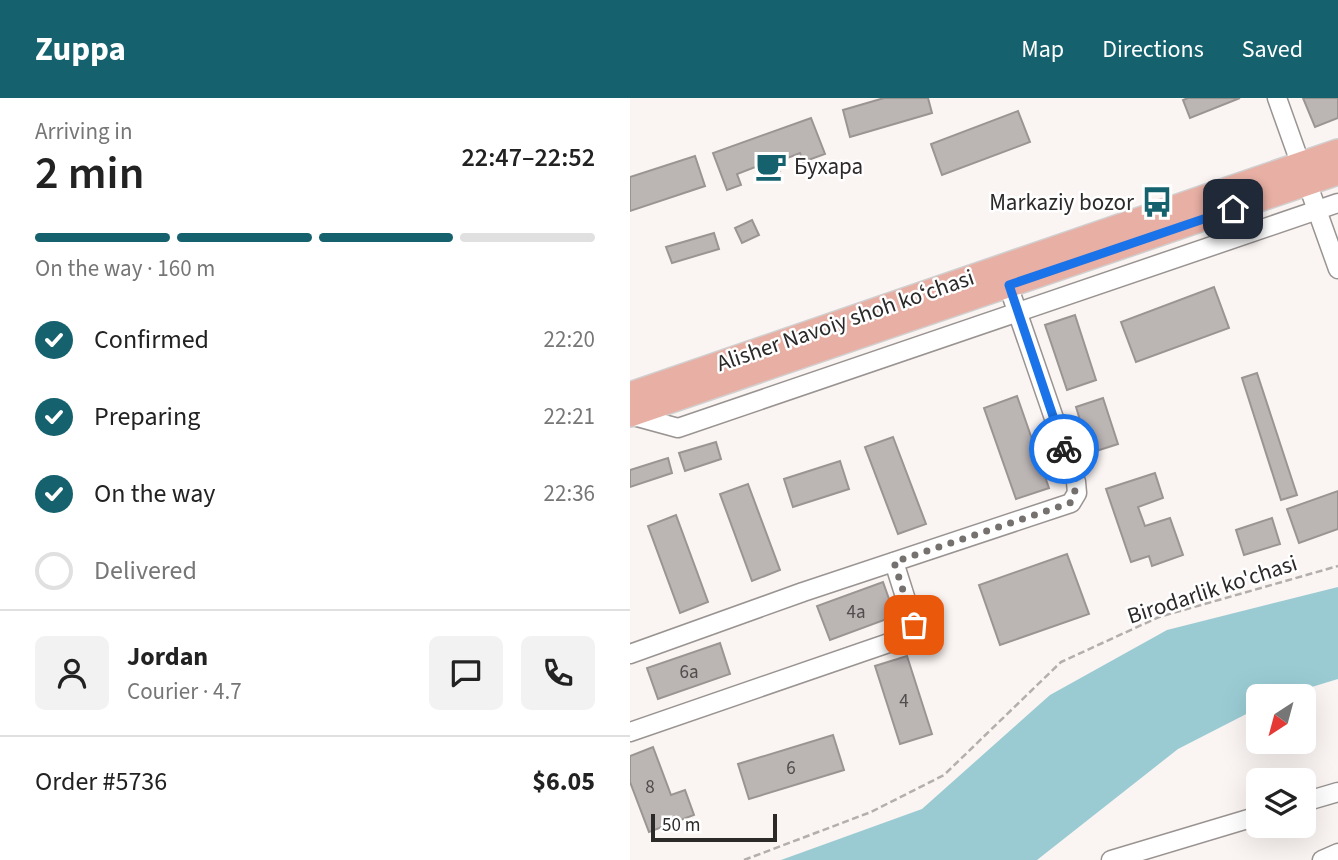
<!DOCTYPE html>
<html lang="en">
<head>
<meta charset="utf-8">
<style>
  :root { --surface:#fff; --page:#f2f2f2; --text:#222; --muted:#767676; --line:#e0e0e0; --accent:#15616d }
  body { margin:0; font-family:"Source Sans 3",sans-serif; background:var(--page); color:var(--text); height:100vh; display:flex; flex-direction:column; font-size:26px; white-space:nowrap }
  * { box-sizing:border-box; margin:0 }
  p { font-size:23px; color:var(--muted) }
  .icon { flex:none; width:38px; height:38px; fill:none; stroke:currentColor; stroke-width:2; stroke-linecap:round; stroke-linejoin:round }
  .map { position:relative; flex:1; overflow:hidden }
  .drawer { display:flex; flex-direction:column; background:var(--surface); width:630px }
  .drawer>* { flex:none }
  .needle { width:46px; rotate:216deg }
  .controls { position:absolute; left:616px; top:586px; display:grid; gap:14px }
  .controls a { display:grid; place-items:center; width:70px; height:70px; border-radius:10px; background:var(--surface); box-shadow:0 7px 28px #0002; font-size:35px }
  .scale { position:absolute; left:21px; bottom:18px; width:126px; box-sizing:border-box; padding-left:7px; border:4px solid #2c2a29; border-top:0; font-size:19px; line-height:24px; white-space:nowrap; color:#2c2a29; -webkit-text-stroke:5px #fff; paint-order:stroke }
  .pin { position:absolute; display:grid; place-items:center; width:60px; height:60px; color:#fff; margin:-30px; border-radius:14px; box-shadow:0 4px 10px #0006 }
  .courier { position:absolute; display:grid; place-items:center; width:70px; height:70px; margin:-35px; border:5px solid #1a73e8; border-radius:50%; background:#fff; color:#222; box-shadow:0 2px 9px #0007 }
  .overview em { font-style:normal; font-weight:600 }
  .overview div { display:flex; flex-direction:column-reverse }
  .overview { display:flex; align-items:center; justify-content:space-between; height:119px; padding:0 35px }
  h1 { font-size:46px; font-weight:600; line-height:52px }
  .bar { display:grid; grid-template-columns:repeat(4,1fr); gap:10px 7px; align-content:center; height:84px; padding:0 35px }
  .bar i { height:9px; border-radius:5px; background:var(--line) }
  .bar .current { background:var(--accent) }
  .bar p { grid-column:span 4 }
  .line { display:flex; align-items:center; gap:18px; padding:0 35px; border-top:2px solid var(--line) }
  .line div { flex:1 }
  .round { display:grid; place-items:center; flex:none; width:74px; height:74px; border-radius:10px; background:var(--page) }
  ol { padding:0 35px; list-style:none }
  li { display:flex; align-items:center; gap:21px; height:77px }
  li p { margin-inline-start:auto }
  li .icon { padding:7px; border-radius:50%; background:var(--accent); color:#fff; stroke-width:4 }
  li:last-child { color:var(--muted) }
  li i { width:38px; height:38px; border:4px solid var(--line); border-radius:50% }
  header { display:flex; align-items:center; gap:42px; box-sizing:border-box; height:98px; padding:0 35px; background:var(--accent); color:#fff }
  header strong { font-size:33px }
  nav { display:flex; gap:38px; margin-inline-start:auto; font-size:24px }
  main { display:flex; flex:1; min-height:0 }
  .map>svg:first-child { display:block }
  .water { fill:#9acbd3 }
  .building { fill:#bbb5b4; stroke:#9a9593; stroke-width:2 }
  .lines { fill:none; stroke-linecap:round; stroke-linejoin:round }
  .minor-casing { stroke:#999492; stroke-width:21 }
  .major-casing { stroke:#d1d0d0; stroke-width:26 }
  .path { stroke:#b3afad; stroke-width:2.5; stroke-dasharray:7 3.5; stroke-linecap:butt }
  .minor { stroke:#fff; stroke-width:18 }
  .major { stroke:#e8afa4; stroke-width:23 }
  .done { stroke:#74716f; stroke-width:7; stroke-dasharray:0 12.6 }
  .route { stroke:#1a73e8; stroke-width:9 }
  .labels { text-anchor:middle; stroke-width:5; stroke-linejoin:round; paint-order:stroke }
  .number-label { font-size:19px; fill:#504d4c }
  .poi-label { font-size:23px; fill:#2c2a29; stroke:#fff; text-anchor:start }
  .street-label { font-size:23px; fill:#2c2a29; stroke:#fff }
</style>
</head>
<body>
<header>
<strong>Zuppa</strong>
<nav><a>Map</a><a>Directions</a><a>Saved</a></nav>
</header>
<main>
<section class="drawer">
<div class="overview"><div><h1>2 min</h1><p>Arriving in</p></div><em>22:47–22:52</em></div>
<div class="bar"><i class="current"></i><i class="current"></i><i class="current"></i><i></i><p>On the way · 160 m</p></div>
<ol>
<li><svg class="icon" aria-label="check" viewBox="0 0 24 24"><path d="M5 12l5 5 9-10"/></svg>Confirmed<p>22:20</p></li>
<li><svg class="icon" aria-label="check" viewBox="0 0 24 24"><path d="M5 12l5 5 9-10"/></svg>Preparing<p>22:21</p></li>
<li><svg class="icon" aria-label="check" viewBox="0 0 24 24"><path d="M5 12l5 5 9-10"/></svg>On the way<p>22:36</p></li>
<li><i></i>Delivered</li>
</ol>
<div class="line" style="height:126px"><a class="round"><svg class="icon" aria-label="person" viewBox="0 0 24 24"><circle cx="12" cy="8" r="4"/><path d="M4 21q1-7 8-7t8 7"/></svg></a><div><b>Jordan</b><p>Courier · 4.7</p></div><a class="round"><svg class="icon" aria-label="chat" viewBox="0 0 24 24"><path d="M4 5h16v11H9l-5 4z"/></svg></a><a class="round"><svg class="icon" aria-label="phone" viewBox="0 0 24 24"><path d="M5 4h4l2 5-3 2q2 4 5 5l2-3 5 2v4C11 20 4 13 5 4z"/></svg></a></div>
<div class="line" style="height:91px"><div>Order #5736</div><b>$6.05</b></div>
</section>
<div class="map">
<svg width="708" height="762" viewBox="0 0 708 762">
  <rect width="100%" height="100%" fill="#faf4f2"/>
  <polygon class="water" points="708,489 708,581 652,598 628,598 628,610 548,651 407,762 151,762 292,711 420,597 537,532"/>
  <g class="building">
    <polygon points="254,0 298,0 302,15 220,39 213,12"/>
    <polygon points="558,0 610,0 560,20 553,2"/>
    <polygon points="673,0 708,0 708,20 685,29"/>
    <polygon points="388,13 400,44 312,77 301,46"/>
    <polygon points="181,20 195,56 173,64 170,55 147,64 150,73 137,77 133,66 107,76 111,87 97,92 83,55"/>
    <polygon points="65,58 75,88 0,113 0,79"/>
    <polygon points="122,122 129,137 112,145 105,130"/>
    <polygon points="84,135 89,151 42,165 36,149"/>
    <polygon points="584,189 599,230 506,264 491,224"/>
    <polygon points="445,217 466,282 437,292 415,227"/>
    <polygon points="627,275 667,397 651,402 612,280"/>
    <polygon points="387,298 419,390 386,401 354,310"/>
    <polygon points="473,300 488,346 460,355 446,309"/>
    <polygon points="263,339 296,426 268,436 235,349"/>
    <polygon points="86,344 91,361 55,373 49,355"/>
    <polygon points="38,360 42,375 0,389 0,372"/>
    <polygon points="210,363 219,391 163,409 154,381"/>
    <polygon points="525,375 533,400 508,409 515,428 540,420 553,457 522,468 519,458 501,464 476,391"/>
    <polygon points="118,386 150,472 122,483 90,396"/>
    <polygon points="708,393 708,431 669,445 657,411"/>
    <polygon points="46,417 78,504 50,515 18,428"/>
    <polygon points="642,420 650,446 614,457 606,432"/>
    <polygon points="437,456 459,516 370,547 349,487"/>
    <polygon points="253,484 265,518 200,542 187,508"/>
    <polygon points="90,545 100,576 28,601 17,570"/>
    <polygon points="277,558 302,636 270,646 245,568"/>
    <polygon points="203,637 214,672 119,701 108,666"/>
    <polygon points="23,649 41,697 55,692 64,717 19,734 0,684 0,658"/>
  </g>
  <g class="lines">
    <defs>
      <g id="minor">
        <polyline points="647,0 708,171"/>
        <polyline points="0,317 48,330 708,105"/>
        <polyline points="0,556 173,494 441,405 447,395 446,384 378,187"/>
        <polyline points="0,634 279,538 283,534 284,527 264,464"/>
        <polyline points="674,704 708,694"/>
        <polyline points="481,762 628,718"/>
        <polyline points="692,762 708,755"/>
      </g>
      <g id="major">
        <polyline points="0,296 708,53"/>
        <polyline points="0,317 708,75"/>
      </g>
    </defs>
    <use href="#minor" class="minor-casing"/>
    <use href="#major" class="major-casing"/>
    <polyline class="path" points="114,762 241,714 314,677 431,564 529,519 708,468"/>
    <use href="#minor" class="minor"/>
    <use href="#major" class="major"/>
  </g>
  <g class="lines">
    <path class="done" d="M284,527L264,464L440,405C452,386 441,370 434,351"/>
    <polyline class="route" points="434,351 379,187 603,111"/>
  </g>
  <defs>
    <symbol id="cafe-bare" viewBox="-9 -9 18 18"><path d="M-5.5-4.5H6V0H3Q3 3.5 0 3.5H-2.5Q-5.5 3.5-5.5 0ZM3-3.2v2h1.7v-2ZM-6 4.5H4V6H-6Z" fill="#15616d" stroke="#fff" stroke-width="2.5" paint-order="stroke"/></symbol>
    <symbol id="bus-bare" viewBox="-9 -9 18 18"><path d="M-5-6H5V4H4V6H2V4H-2V6H-4V4H-5ZM-3.5-4V0h7V-4ZM-3.5 1.2v1.5H-2V1.2ZM2 1.2v1.5H3.5V1.2Z" fill="#15616d" stroke="#fff" stroke-width="2.5" paint-order="stroke"/></symbol>
  </defs>
  <g fill-rule="evenodd">
    <use href="#cafe-bare" x="119" y="46" width="44" height="44"/>
    <use href="#bus-bare" x="505" y="82" width="44" height="44"/>
  </g>
  <g class="labels">
    <g class="number-label">
      <text x="226" y="520">4a</text>
      <text x="59" y="580">6a</text>
      <text x="274" y="609">4</text>
      <text x="161" y="676">6</text>
      <text x="20" y="695">8</text>
    </g>
    <g class="poi-label">
      <text x="164" y="76">Бухара</text>
      <text x="504" y="112" text-anchor="end">Markaziy bozor</text>
    </g>
    <g class="street-label">
      <text transform="translate(215 222) rotate(-19)" y="8">Alisher Navoiy shoh koʻchasi</text>
      <text transform="translate(582 491) rotate(-18)" y="8">Birodarlik ko'chasi</text>
    </g>
  </g>
</svg>
<div class="controls">
<a><svg class="needle" viewBox="-14 -14 28 28"><path d="M0-13l5 13h-10z" fill="#e53935"/><path d="M0 13l5-13h-10z" fill="#767676"/></svg></a>
<a><svg class="icon" aria-label="layers" viewBox="0 0 24 24"><path d="M12 4l9 5-9 5-9-5zM3 14l9 5 9-5"/></svg></a>
</div>
<div class="scale">50 m</div>
<div class="pin" style="left:284px;top:527px;background:#ea580c"><svg class="icon" aria-label="bag" viewBox="0 0 24 24"><path d="M5 8h14l-1 12H6zM9 8a3 3 0 0 1 6 0"/></svg></div>
<div class="pin" style="left:603px;top:111px;background:#1f2937"><svg class="icon" aria-label="home" viewBox="0 0 24 24"><path d="M3 11l9-7 9 7M6 9v11h12V9"/></svg></div>
<div class="courier" style="left:434px;top:351px"><svg class="icon" aria-label="bike" viewBox="0 0 24 24"><circle cx="6" cy="16" r="4"/><circle cx="18" cy="16" r="4"/><path d="M6 16l4-8h5l3 8M10 8l3 8H6M13 5h3"/></svg></div>
</div>
</main>
</body>
</html>
